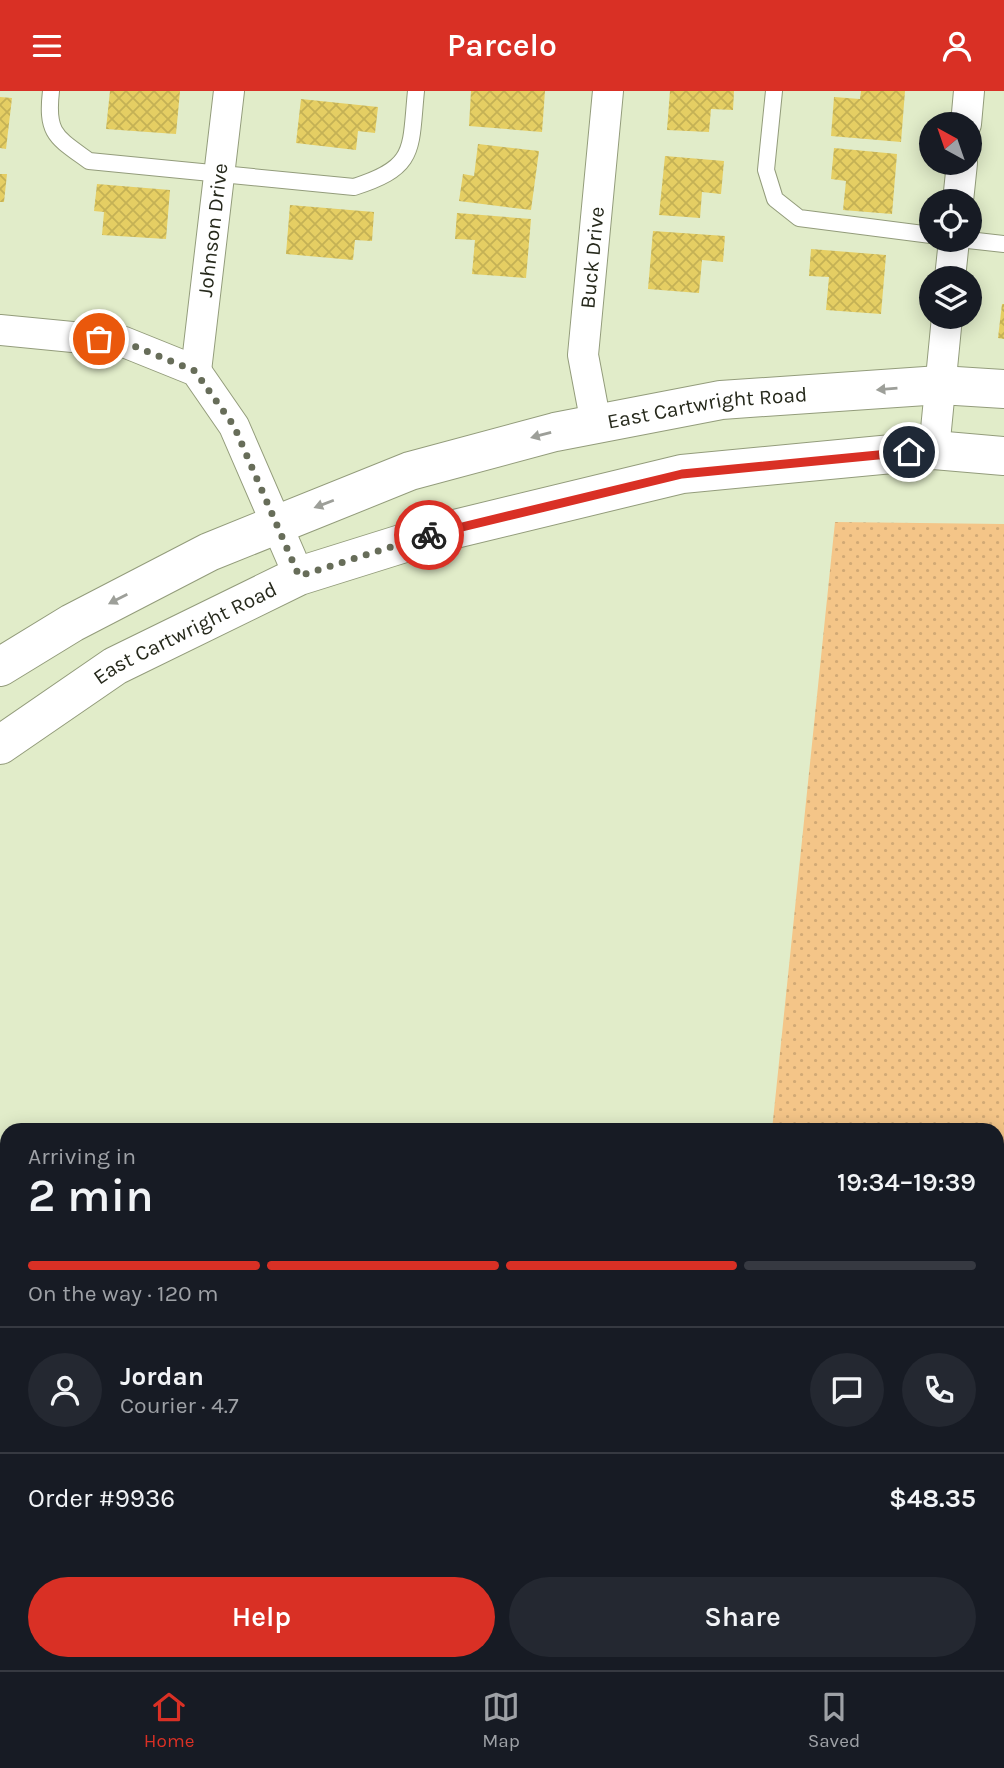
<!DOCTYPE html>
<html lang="en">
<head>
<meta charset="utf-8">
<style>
  :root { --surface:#171b24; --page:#242831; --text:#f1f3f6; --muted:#9ea1a6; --line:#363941; --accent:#d93025 }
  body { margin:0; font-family:Karla,sans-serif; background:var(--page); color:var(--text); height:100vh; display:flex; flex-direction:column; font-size:26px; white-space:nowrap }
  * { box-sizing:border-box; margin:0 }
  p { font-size:23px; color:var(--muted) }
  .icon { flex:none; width:38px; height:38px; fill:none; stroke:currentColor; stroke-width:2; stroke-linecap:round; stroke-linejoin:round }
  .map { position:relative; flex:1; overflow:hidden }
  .side { position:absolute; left:0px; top:1032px; width:1004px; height:548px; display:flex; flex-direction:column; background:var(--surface); border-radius:21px 21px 0 0; box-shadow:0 4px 18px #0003 }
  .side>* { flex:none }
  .needle { width:46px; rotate:320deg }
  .tools { position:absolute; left:919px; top:21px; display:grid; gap:14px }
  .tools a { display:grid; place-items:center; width:63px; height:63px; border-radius:50%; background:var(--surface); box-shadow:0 4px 18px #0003; font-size:35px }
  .pin { position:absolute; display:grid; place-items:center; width:60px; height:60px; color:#fff; margin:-30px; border:4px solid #fff; border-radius:50%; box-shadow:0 2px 7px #0007 }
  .courier { position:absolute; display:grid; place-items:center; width:70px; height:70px; margin:-35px; border:5px solid #d93025; border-radius:50%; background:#fff; color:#222; box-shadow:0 2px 9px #0007 }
  .overview em { font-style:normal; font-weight:600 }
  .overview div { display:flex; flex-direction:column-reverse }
  .overview { display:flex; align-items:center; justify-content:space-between; height:119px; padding:0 28px }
  h1 { font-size:46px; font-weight:600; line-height:52px }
  .bar { display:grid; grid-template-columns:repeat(4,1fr); gap:10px 7px; align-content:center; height:84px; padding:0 28px }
  .bar i { height:9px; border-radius:5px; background:var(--line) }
  .bar .active { background:var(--accent) }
  .bar p { grid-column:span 4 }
  .line { display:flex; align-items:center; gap:18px; padding:0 28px; border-top:2px solid var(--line) }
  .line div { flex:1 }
  .round { display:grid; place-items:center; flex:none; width:74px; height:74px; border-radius:37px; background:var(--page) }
  .primary-button { display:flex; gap:14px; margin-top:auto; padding:14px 28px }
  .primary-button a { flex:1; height:80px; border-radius:42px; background:var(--accent); color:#fff; font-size:28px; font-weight:600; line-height:80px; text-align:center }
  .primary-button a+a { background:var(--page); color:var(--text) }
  header { display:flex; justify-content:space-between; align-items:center; height:91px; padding:0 28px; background:var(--accent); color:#fff; font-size:32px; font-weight:600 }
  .dock { display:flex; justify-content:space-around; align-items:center; height:98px; border-top:2px solid var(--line); background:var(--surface); font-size:19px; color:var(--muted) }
  .dock a { display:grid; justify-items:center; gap:4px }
  .dock .active { color:var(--accent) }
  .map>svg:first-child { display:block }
  .grass { fill:url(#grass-dots) }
  .building { fill:url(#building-cross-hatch) }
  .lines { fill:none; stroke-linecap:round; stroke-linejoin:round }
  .service-casing { stroke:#939c7b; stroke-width:18 }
  .minor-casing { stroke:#939c7b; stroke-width:32 }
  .secondary-casing { stroke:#939c7b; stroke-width:40 }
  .service { stroke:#fff; stroke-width:16 }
  .minor { stroke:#fff; stroke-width:30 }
  .secondary { stroke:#fff; stroke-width:38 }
  .oneway { fill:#9d9f99 }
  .done { stroke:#676d59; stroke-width:7; stroke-dasharray:0 12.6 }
  .route { stroke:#d93025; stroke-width:9 }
  .labels { text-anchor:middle; stroke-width:5; stroke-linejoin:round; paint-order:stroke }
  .street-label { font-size:21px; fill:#26291c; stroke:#eef9d6 }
</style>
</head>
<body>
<header><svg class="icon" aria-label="menu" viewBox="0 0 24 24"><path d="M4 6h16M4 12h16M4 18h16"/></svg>Parcelo<svg class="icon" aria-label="person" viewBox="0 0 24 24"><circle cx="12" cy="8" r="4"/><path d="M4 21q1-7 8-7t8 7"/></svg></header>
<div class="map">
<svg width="1004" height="1579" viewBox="0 0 1004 1579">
  <defs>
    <pattern id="grass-dots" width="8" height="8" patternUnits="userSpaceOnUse" patternTransform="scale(1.75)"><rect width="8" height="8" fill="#f4c588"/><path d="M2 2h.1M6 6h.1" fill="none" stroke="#d1a975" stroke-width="1.8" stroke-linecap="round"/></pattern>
    <pattern id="building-cross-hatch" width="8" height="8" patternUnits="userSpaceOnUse" patternTransform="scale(1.75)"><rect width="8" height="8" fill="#e5ce63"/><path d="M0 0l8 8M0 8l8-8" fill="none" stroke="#c4b155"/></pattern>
  </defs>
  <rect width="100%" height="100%" fill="#e1ecc9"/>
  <polygon class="grass" points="835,431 1004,433 1004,1579 716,1579 717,1573 998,1573 998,1040 772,1039"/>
  <g class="building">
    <polygon points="110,0 180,0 176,43 106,38"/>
    <polygon points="471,0 545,0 542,41 469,35"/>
    <polygon points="670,0 734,0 733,19 711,18 709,41 667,39"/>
    <polygon points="861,0 905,0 901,51 831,45 834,6 860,8"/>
    <polygon points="0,6 12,7 6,58 0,57"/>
    <polygon points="301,8 378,16 375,42 358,40 356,59 296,52"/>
    <polygon points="478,53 539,60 531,119 459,110 463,83 474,85"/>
    <polygon points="834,57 897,63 892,123 843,119 846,90 831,88"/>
    <polygon points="665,65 724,70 721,103 702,101 700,127 659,124"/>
    <polygon points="0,83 7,83 4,111 0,111"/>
    <polygon points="97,93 170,99 166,148 102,144 104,121 94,120"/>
    <polygon points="290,114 374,121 372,150 355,149 353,169 286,163"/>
    <polygon points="457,122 531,128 526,187 472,183 475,149 455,148"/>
    <polygon points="653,140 725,145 723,171 702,169 699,202 648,198"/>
    <polygon points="811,158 886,164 881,223 826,219 829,186 809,185"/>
    <polygon points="1002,213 1004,213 1004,248 998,247"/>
  </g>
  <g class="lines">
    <defs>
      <g id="service">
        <path d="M51,0C46,43 56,46 89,70L354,96C417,76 410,59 416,0"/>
        <polyline points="774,0 766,79 775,108 799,127 931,144"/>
        <polyline points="968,149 1004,153"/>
      </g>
      <g id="minor">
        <polyline points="966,33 969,0"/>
        <polyline points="958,110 962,72"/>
        <polyline points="950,187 954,149"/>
        <polyline points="0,239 124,251 196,280 234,335 299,485"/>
        <path id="s1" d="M196,280L229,0"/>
        <path id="s2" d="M596,333L583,264L608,0"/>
        <polyline points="934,359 947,226"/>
      </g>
      <g id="secondary">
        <path id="s3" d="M0,576L72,532L209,461L410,380L555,341L721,309L940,294L1004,298"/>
        <path id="s4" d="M0,654L115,575L299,485L430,444L682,383L934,359L1004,365"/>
      </g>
    </defs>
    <use href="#service" class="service-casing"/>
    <use href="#minor" class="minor-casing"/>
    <use href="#secondary" class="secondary-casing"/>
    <use href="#service" class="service"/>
    <use href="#minor" class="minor"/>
    <use href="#secondary" class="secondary"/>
  </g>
  <defs><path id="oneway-solid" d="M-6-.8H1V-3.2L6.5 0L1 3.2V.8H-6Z" transform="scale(1.75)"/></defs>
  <g class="oneway">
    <use href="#oneway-solid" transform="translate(887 298) rotate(175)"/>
    <use href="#oneway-solid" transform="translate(541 344) rotate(165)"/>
    <use href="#oneway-solid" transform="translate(324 413) rotate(159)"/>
    <use href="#oneway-solid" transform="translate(118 508) rotate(153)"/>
  </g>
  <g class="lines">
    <polyline class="done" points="99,248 124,251 195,280 234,335 299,485 429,444"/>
    <polyline class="route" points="429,444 682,383 909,361"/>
  </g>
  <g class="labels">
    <g class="street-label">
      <text dy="7" stroke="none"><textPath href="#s1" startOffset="142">Johnson Drive</textPath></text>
      <text dy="7" stroke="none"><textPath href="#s2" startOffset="168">Buck Drive</textPath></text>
      <text dy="7" stroke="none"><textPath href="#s3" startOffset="760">East Cartwright Road</textPath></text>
      <text dy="7" stroke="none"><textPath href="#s4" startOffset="217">East Cartwright Road</textPath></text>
    </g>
  </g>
</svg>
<div class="tools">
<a><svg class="needle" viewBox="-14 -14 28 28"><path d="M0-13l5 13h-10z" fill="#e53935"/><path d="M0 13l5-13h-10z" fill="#9ea1a6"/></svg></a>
<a><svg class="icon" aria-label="locate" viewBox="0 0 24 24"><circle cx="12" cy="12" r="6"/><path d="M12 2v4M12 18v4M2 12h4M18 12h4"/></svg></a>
<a><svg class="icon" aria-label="layers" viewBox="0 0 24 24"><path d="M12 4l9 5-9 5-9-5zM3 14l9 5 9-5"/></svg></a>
</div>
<div class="pin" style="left:99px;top:248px;background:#ea580c"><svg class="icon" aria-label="bag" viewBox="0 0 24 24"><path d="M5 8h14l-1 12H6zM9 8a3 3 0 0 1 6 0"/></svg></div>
<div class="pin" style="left:909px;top:361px;background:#1f2937"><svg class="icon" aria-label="home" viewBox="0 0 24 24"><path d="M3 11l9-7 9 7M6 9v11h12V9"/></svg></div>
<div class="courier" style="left:429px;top:444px"><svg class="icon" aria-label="bike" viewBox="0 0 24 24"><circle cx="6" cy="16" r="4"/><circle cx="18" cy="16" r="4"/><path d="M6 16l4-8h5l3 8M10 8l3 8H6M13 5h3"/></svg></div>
<section class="side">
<div class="overview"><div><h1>2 min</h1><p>Arriving in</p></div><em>19:34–19:39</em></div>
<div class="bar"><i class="active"></i><i class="active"></i><i class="active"></i><i></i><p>On the way · 120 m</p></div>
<div class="line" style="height:126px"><a class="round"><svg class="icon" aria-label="person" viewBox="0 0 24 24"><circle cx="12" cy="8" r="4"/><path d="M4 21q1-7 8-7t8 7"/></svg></a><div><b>Jordan</b><p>Courier · 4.7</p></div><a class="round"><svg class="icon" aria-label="chat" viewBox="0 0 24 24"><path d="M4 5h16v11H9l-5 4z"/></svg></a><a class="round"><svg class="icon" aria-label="phone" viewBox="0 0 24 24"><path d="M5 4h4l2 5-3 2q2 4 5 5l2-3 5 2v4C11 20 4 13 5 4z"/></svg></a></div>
<div class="line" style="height:91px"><div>Order #9936</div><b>$48.35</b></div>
<div class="primary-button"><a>Help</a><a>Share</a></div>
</section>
</div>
<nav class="dock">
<a class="active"><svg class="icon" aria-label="home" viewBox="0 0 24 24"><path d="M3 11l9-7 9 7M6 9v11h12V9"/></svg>Home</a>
<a><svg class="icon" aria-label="map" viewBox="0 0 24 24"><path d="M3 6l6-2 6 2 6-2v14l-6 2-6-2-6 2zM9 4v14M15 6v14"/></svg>Map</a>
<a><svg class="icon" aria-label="saved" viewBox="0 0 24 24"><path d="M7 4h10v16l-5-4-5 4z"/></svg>Saved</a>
</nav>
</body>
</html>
